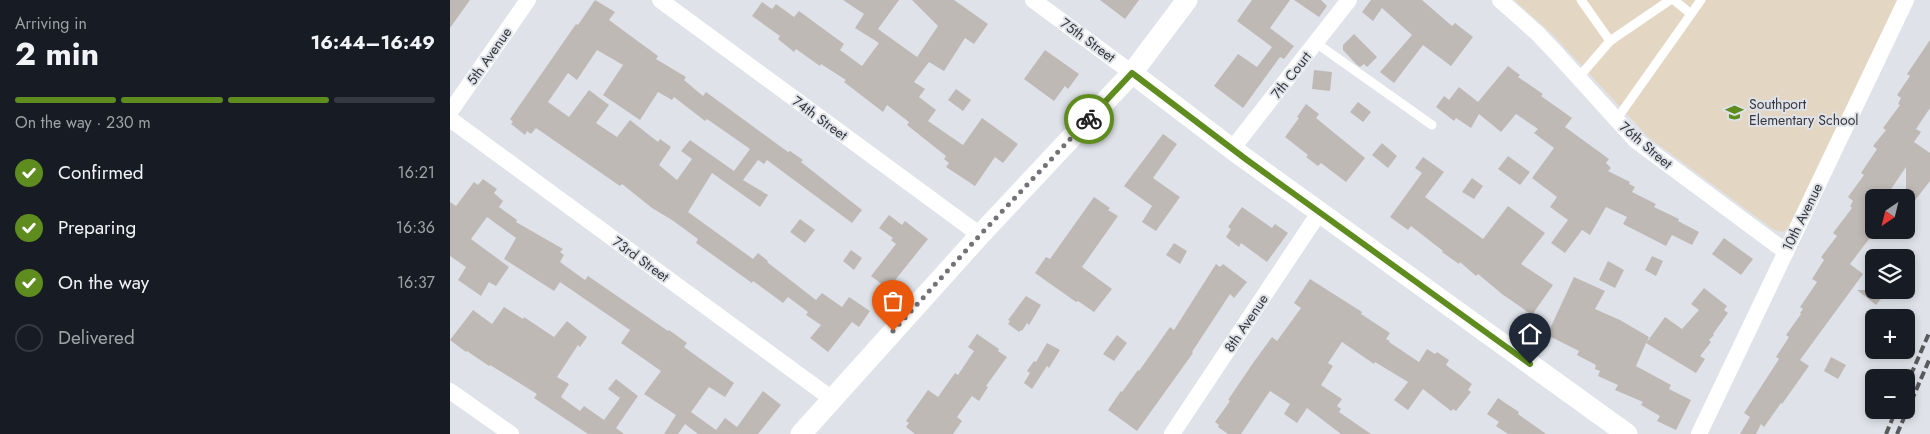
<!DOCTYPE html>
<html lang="en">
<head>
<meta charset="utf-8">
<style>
  :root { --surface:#171b24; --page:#242831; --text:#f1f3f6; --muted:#9ea1a6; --line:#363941; --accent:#5f8c1e }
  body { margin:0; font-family:Jost,sans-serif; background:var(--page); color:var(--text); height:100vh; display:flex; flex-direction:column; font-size:19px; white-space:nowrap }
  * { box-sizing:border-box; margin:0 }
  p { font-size:16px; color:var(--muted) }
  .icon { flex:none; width:28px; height:28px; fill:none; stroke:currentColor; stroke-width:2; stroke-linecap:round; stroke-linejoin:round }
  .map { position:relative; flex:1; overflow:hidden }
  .details { display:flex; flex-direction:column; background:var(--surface); width:450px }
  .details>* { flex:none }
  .needle { width:32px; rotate:215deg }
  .fabs { position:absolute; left:1415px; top:189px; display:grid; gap:10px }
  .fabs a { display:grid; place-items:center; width:50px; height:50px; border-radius:8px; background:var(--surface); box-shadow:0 2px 8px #0003; font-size:25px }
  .pin { position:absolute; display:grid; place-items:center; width:42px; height:42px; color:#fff; margin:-51px -21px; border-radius:50% 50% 50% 0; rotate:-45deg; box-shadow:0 0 5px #0007 }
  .pin .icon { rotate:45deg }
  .courier { position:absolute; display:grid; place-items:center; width:50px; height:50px; margin:-25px; border:4px solid #5f8c1e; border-radius:50%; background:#fff; color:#222; box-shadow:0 1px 6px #0007 }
  .headline em { font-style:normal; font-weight:700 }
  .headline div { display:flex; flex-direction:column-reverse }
  .headline { display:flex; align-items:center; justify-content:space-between; height:85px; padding:0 15px }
  h1 { font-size:32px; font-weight:700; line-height:38px }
  .bar { display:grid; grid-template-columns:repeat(4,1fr); gap:8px 5px; align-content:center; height:60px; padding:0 15px }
  .bar i { height:6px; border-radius:4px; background:var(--line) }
  .bar .current { background:var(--accent) }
  .bar p { grid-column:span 4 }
  ol { padding:0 15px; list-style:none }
  li { display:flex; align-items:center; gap:15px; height:55px }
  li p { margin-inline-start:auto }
  li .icon { padding:5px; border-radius:50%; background:var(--accent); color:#fff; stroke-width:4 }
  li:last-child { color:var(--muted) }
  li i { width:28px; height:28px; border:2px solid var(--line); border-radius:50% }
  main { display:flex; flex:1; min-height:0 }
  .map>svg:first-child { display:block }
  .education { fill:#e3d7c3 }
  .building { fill:#bfb9b5; fill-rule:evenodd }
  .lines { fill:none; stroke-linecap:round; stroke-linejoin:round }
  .service { stroke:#fff; stroke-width:9 }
  .minor { stroke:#fff; stroke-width:16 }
  .tertiary { stroke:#fff; stroke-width:21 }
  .rail { stroke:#585a5d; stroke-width:4; stroke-dasharray:8 4; stroke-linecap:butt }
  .done { stroke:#717377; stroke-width:5; stroke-dasharray:0 9 }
  .route { stroke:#5f8c1e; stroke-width:6 }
  .labels { text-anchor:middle; stroke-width:4; stroke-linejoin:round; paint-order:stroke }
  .street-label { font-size:14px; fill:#36373a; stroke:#dfe3e9 }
  .poi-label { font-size:14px; fill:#36373a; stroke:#dfe3e9; text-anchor:start }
</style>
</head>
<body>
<main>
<section class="details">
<div class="headline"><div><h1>2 min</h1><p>Arriving in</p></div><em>16:44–16:49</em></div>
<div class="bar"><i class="current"></i><i class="current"></i><i class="current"></i><i></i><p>On the way · 230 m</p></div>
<ol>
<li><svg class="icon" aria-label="check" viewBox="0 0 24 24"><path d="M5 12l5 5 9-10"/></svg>Confirmed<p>16:21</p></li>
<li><svg class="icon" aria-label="check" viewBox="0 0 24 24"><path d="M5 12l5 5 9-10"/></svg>Preparing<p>16:36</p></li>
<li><svg class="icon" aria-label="check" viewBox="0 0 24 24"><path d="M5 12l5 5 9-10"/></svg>On the way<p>16:37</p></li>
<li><i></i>Delivered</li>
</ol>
</section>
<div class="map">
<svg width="1480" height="434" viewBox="0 0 1480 434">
  <rect width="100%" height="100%" fill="#dfe3e9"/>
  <polygon class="education" points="1064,0 1449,0 1340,227 1333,232 1324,230 1198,137 1102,34"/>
  <g class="building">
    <polygon points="0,0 20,0 0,28"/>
    <path d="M145,0L165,12L159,20L208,56L206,59L236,77L234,80L253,96L256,92L338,152L340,151L353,160L351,162L412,210L402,223L317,160L314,164L308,160L293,180L318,195L310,207L262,173L238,212L303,259L308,253L318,261L317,262L366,300L372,293L392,307L399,297L420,311L409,327L402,322L378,352L360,338L371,325L356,315L358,312L338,297L333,303L303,281L302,283L246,243L248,239L222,220L202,208L172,184L170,186L86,128L81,134L77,131L75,135L61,124L63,122L60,119L126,24L128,25ZM147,50L173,65L153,95L190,120L208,92L222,100L224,97L255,121L257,119L300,149L284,171L240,140L231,151L242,159L227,180L209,165L221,147L210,139L208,142L180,120L167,137L146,123L159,105L139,90L119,117L98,102L118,73L127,80Z"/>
    <polygon points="393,0 449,0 428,29 467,57 488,26 462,0 504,0 538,24 524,44 515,38 494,71 479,62 464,82 475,89 469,97 486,110 478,121 513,145 532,118 568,144 553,163 545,157 525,186 496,167 499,163 494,159 496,156 457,125 459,122 437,105 433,112 394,82 396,80 371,64 370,66 346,49 344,52 328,39 330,36 302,16 312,2 322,9 326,4 344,17 349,11 394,44 390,50 412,66 429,43 405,28 414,14"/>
    <polygon points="650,0 689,0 675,19"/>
    <polygon points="802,0 840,0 820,28 844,46 834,59 830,57 793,108 764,86 788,54 807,67 822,47 787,21"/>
    <polygon points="844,0 871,0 877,6 869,17"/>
    <polygon points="921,0 972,0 1002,26 1005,23 1023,37 1001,66 973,45 944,83 930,72 962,35 932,8 923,21 912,12"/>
    <polygon points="904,34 927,57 917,67 914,64 910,67 906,64 893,50 893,45"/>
    <polygon points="1480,40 1480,108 1466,129 1471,132 1464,142 1480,153 1480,181 1456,212 1456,167 1435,198 1424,198 1424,230 1426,230 1400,264 1413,274 1350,360 1359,366 1332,404 1331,403 1314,427 1311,424 1306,434 1290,434 1300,417 1294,413 1329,359 1326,357 1339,337 1336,335 1351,314 1350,313 1353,309 1350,307 1367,282 1362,279 1374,260 1371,257 1387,236 1383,233 1402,208 1400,206 1403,201 1398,197 1414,175 1411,173 1427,149 1423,146 1436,130 1433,128 1450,105 1448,104 1451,98 1447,95 1460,76 1457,74"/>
    <polygon points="595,50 629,74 618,89 615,86 604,101 574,79"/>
    <polygon points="1058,66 1070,75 1068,77 1093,94 1091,96 1122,118 1115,127 1159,159 1156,163 1161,168 1158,171 1180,182 1179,184 1185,187 1182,192 1206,204 1204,207 1229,219 1228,221 1249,232 1242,245 1222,235 1216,246 1173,224 1177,217 1156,207 1140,235 1132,230 1115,253 1101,243 1118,220 1100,207 1107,197 1082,178 1104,148 1084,133 1088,129 1066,114 1051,132 1029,114 1021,128 1006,118 1004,121 986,107 994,96 999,100 1009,87 1028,102"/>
    <polygon points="864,70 882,72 880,91 862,89"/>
    <polygon points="506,89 521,100 513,111 498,100"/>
    <polygon points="908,102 921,112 913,122 900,112"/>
    <polygon points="856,104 869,114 866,118 915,158 896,182 871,163 868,166 856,157 858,155 835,137 849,118 847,117"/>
    <polygon points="713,134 727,144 703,178 730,197 706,231 692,222 702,206 674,186"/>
    <polygon points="932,143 947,156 938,168 922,155"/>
    <polygon points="1058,156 1080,172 1070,185 1048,169"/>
    <polygon points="973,157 994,172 975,197 1033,239 1058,206 1095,233 1071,264 1103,285 1082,315 1052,294 1028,274 1026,276 1010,262 1009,264 992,252 993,251 961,226 958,230 940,217 972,173 965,168"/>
    <polygon points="1022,178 1033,186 1024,199 1012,192"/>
    <polygon points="33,179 47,189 44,193 53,201 49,207 67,220 66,222 113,249 110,252 114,255 110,262 135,280 138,276 218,331 219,330 237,343 234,347 284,383 275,397 259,387 241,412 266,430 275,418 287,427 313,391 331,405 308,434 248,434 235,424 228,434 214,434 226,415 194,394 211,371 171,343 180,330 110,282 104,291 54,259 66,238 37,217 21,239 59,267 46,286 39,282 31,296 8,280 16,267 0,256 0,202 6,206 24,182 28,185"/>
    <polygon points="644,197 660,208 658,210 668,216 632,267 662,289 644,312 628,301 626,302 585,273 596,257 600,259"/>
    <polygon points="792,207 822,228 825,224 838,233 817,262 791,243 789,247 776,237 781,229 778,227"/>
    <polygon points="439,215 452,225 455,221 478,239 438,289 421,276 446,244 441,240 443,238 429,228"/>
    <polygon points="350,219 365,230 355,243 340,232"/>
    <polygon points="1274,238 1303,259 1291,275 1262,254"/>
    <polygon points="724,243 737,251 730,264 716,255"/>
    <polygon points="401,250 412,258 404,270 393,261"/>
    <polygon points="1202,256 1213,261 1206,276 1195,270"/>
    <polygon points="1158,261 1174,270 1165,288 1149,280"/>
    <polygon points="766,264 770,267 773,264 797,282 784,298 780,294 742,352 743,353 687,431 658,410 671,391 672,392 688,370 689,371 720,327 724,330"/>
    <polygon points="1124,277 1155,291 1145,309 1170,320 1199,337 1197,342 1215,317 1232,329 1249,310 1241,304 1254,288 1277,306 1274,310 1278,313 1263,334 1264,335 1259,340 1261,342 1250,356 1255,359 1246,373 1196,343 1186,366 1221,385 1219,389 1241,400 1226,430 1207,421 1210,416 1191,405 1193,402 1165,390 1168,385 1148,376 1150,371 1145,369 1146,365 1127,355 1129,351 1097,335"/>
    <polygon points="860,279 912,312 911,314 940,333 936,339 940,341 939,342 969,362 977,349 985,354 987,352 999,360 996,365 1022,384 1018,390 1021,392 1006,411 1003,409 1001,411 973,389 958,410 944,400 958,382 925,362 924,364 892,342 878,363 883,366 871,385 892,399 887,406 891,409 889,412 921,434 891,434 857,408 847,423 834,414 840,404 820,391 791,434 778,434 768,427 769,425 765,422 780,401 778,400 803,363 822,337 827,341 851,308 844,303"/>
    <polygon points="1407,290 1438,290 1426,305"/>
    <polygon points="576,296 591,305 579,325 577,323 572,331 571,330 569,332 558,324 560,321 558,320"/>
    <polygon points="54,307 73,319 74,317 104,337 117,321 137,337 130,347 128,345 107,377 119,384 111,397 130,411 134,406 154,420 170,398 158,389 166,379 188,396 166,428 174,434 138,434 84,398 87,394 40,365 39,366 17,351 16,352 0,340 23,310 42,324"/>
    <polygon points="527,334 549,349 548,351 557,357 536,386 538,387 529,401 522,396 507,417 512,421 503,434 465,434 456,427 459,423 456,421 478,390 488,397 505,373 508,375 524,351 518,347"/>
    <polygon points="667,335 677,343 664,361 653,354"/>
    <polygon points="597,343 610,350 599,368 597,366 582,389 574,383 580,373 577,371 584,361 586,362"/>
    <polygon points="1381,357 1396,365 1388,379 1374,371"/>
    <polygon points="1048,398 1069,412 1068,414 1096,434 1058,434 1046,426 1049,422 1037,414"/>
  </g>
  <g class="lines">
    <g class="service">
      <polyline points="1224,0 1241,14"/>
      <polyline points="1160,41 1220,0"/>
      <polyline points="866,43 982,125"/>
      <polyline points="1128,78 1160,41 1131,0"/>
      <polyline points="1166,120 1251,0"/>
    </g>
    <g class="minor">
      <polyline points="210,0 530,235"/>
      <polyline points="583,0 682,73"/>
      <polyline points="1050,0 1087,33 1107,54 1185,140 1336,252"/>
      <polyline points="0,112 78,0"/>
      <polyline points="0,119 382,399"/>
      <polyline points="782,149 899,0"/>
      <polyline points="0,391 61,434"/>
      <polyline points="722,434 869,213"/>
      <polyline points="1249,434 1456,0"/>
    </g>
    <g class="tertiary">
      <polyline points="682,73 782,149 1177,434"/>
      <polyline points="351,434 530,235 682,73 737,0"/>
    </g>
    <g class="rail">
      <polyline points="1456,386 1480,331"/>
      <polyline points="1436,434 1446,410"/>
      <polyline points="1447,434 1480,358"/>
    </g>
  </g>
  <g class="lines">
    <polyline class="done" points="443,331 530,235 639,119"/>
    <polyline class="route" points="639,119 682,73 797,160 1080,364"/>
  </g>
  <defs>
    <symbol id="school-bare" viewBox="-9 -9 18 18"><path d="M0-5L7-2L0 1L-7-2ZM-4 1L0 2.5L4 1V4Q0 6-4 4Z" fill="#5f8c1e" stroke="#dfe3e9" stroke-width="2.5" paint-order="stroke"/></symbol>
  </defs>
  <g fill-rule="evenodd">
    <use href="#school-bare" x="1272" y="100" width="25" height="25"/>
  </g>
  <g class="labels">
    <g class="street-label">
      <text transform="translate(638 40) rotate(36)" y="5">75th Street</text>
      <text transform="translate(39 56) rotate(-55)" y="5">5th Avenue</text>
      <text transform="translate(841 75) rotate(-52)" y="5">7th Court</text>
      <text transform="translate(370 118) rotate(36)" y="5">74th Street</text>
      <text transform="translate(1196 145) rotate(40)" y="5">76th Street</text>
      <text transform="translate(1352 217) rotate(-64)" y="5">10th Avenue</text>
      <text transform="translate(191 259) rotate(36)" y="5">73rd Street</text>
      <text transform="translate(796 323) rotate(-56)" y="5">8th Avenue</text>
    </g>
    <g class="poi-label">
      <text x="1299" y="109">Southport<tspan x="1299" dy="16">Elementary School</tspan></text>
    </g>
  </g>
</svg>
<div class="fabs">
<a><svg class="needle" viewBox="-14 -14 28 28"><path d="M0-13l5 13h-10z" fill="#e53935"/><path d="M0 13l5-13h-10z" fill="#9ea1a6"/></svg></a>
<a><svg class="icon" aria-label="layers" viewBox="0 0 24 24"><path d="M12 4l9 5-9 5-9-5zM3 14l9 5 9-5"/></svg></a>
<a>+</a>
<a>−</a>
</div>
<div class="pin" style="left:443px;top:331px;background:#ea580c"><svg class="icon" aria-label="bag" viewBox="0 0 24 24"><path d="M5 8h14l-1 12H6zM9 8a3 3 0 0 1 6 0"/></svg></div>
<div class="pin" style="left:1080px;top:364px;background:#1f2937"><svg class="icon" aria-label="home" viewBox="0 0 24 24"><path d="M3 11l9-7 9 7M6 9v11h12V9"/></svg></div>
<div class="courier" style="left:639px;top:119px"><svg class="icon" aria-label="bike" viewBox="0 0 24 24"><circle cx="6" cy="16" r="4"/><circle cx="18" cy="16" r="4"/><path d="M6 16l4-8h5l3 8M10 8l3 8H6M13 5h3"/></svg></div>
</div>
</main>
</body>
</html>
